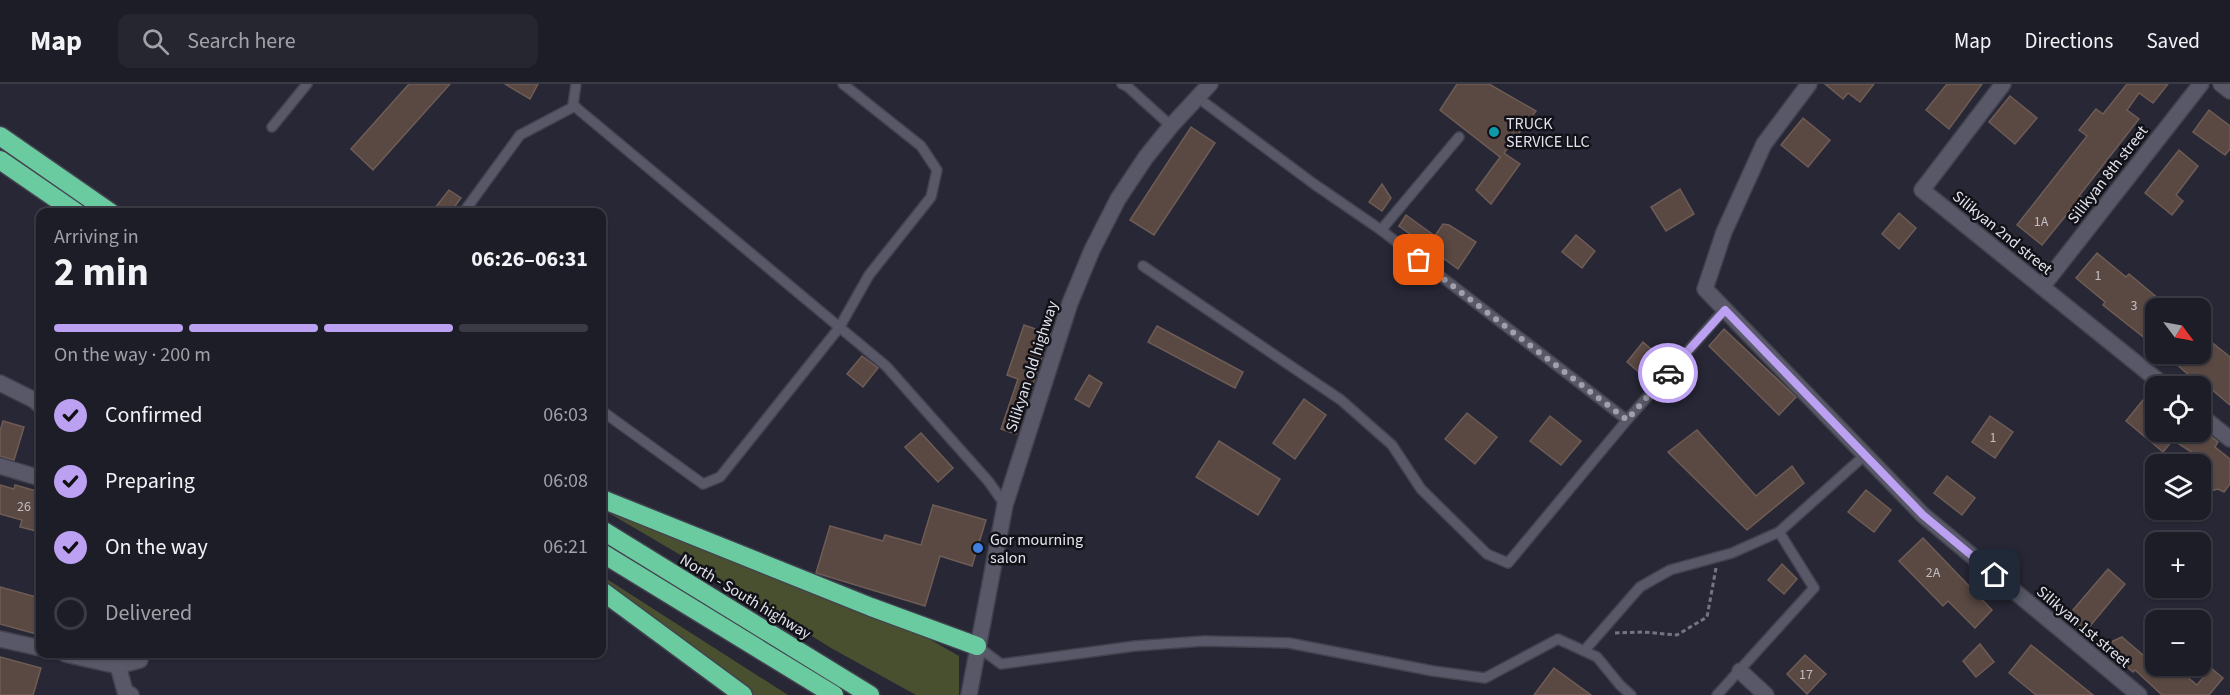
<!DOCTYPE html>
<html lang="en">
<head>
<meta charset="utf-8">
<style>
  :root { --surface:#1d1d28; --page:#252630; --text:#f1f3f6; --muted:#a0a2a8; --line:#3b3b45; --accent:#bca0f2 }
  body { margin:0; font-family:"Source Sans 3",sans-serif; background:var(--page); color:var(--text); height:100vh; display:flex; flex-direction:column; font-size:22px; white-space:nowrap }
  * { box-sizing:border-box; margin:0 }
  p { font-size:20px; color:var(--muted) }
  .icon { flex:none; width:33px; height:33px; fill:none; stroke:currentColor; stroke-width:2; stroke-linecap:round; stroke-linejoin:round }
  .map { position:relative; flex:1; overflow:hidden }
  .drawer { position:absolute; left:36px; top:124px; width:570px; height:450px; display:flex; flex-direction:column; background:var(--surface); border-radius:12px; box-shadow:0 2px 4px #0004,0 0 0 2px var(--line) }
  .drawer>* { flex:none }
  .needle { width:39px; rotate:122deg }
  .fabs { position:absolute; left:2145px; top:214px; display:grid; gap:12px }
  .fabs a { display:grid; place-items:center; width:66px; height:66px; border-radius:12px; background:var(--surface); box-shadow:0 2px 4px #0004,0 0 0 2px var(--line); font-size:30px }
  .pin { position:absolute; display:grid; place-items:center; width:51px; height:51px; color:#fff; margin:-26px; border-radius:12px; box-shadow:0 3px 9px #0006 }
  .courier { position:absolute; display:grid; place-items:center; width:60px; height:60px; margin:-30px; border:4px solid #bca0f2; border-radius:50%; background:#fff; color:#222; box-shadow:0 2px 8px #0007 }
  .summary em { font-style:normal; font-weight:700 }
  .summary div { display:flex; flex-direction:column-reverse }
  .summary { display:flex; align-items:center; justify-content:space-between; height:102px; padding:0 18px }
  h1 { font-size:39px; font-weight:700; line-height:45px }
  .bar { display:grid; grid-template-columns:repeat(4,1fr); gap:9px 6px; align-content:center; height:72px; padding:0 18px }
  .bar i { height:8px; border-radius:4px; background:var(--line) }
  .bar .selected { background:var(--accent) }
  .bar p { grid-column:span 4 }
  ol { padding:0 18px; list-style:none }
  li { display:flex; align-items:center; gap:18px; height:66px }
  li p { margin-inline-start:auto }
  li .icon { padding:6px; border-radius:50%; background:var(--accent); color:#111; stroke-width:4 }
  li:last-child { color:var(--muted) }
  li i { width:33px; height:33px; border:3px solid var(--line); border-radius:50% }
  header { display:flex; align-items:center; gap:36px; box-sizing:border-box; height:84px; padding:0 30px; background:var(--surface); border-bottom:2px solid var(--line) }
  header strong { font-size:28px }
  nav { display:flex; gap:33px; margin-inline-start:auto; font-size:21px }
  .search { width:420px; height:54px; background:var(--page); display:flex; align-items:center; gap:15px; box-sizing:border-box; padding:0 21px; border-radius:12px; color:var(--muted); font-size:22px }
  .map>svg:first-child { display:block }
  .green { fill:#49502f }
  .building { fill:#5a4842; stroke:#6e5c55; stroke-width:1.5 }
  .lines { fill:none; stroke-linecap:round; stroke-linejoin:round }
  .lane-casing { stroke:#43434f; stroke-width:12 }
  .street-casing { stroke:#43434f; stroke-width:18 }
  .secondary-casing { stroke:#43434f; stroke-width:18 }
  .highway-casing { stroke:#43434f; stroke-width:21 }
  .path { stroke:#757582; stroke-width:3; stroke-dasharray:4.5 3; stroke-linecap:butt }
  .lane { stroke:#585868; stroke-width:9 }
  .street { stroke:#585868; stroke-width:15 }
  .secondary { stroke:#585868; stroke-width:15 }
  .highway { stroke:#6acaa0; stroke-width:18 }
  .done { stroke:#a1a1ad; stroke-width:6; stroke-dasharray:0 10.8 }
  .route { stroke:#bca0f2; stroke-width:8 }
  .culture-dot { fill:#0f9aa8; stroke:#111117; stroke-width:2 }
  .shop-dot { fill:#3f7fe0; stroke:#111117; stroke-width:2 }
  .labels { text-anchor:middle; stroke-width:5; stroke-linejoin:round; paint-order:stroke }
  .number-label { font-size:14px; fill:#c1bcc2 }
  .poi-label { font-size:16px; fill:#e3e3ed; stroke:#111117; text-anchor:start }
  .street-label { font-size:16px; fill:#e3e3ed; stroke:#111117 }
</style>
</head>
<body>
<header>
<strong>Map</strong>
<div class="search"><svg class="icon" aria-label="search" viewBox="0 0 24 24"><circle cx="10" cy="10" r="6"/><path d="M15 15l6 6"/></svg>Search here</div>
<nav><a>Map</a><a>Directions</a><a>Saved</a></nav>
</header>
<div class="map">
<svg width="2230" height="611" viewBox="0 0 2230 611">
  <rect width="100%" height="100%" fill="#272736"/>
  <g class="green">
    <polygon points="602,421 652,445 931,556 959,572 959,611 916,611 831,564 701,483 602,425"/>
    <polygon points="602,492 788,611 752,611 602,500"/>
  </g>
  <g class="building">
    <polygon points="409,0 450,0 373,86 351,65"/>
    <polygon points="505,0 538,0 530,15"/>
    <polygon points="1457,0 1489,0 1536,27 1504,69 1520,80 1491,120 1476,106 1501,72 1500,73 1440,26"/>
    <polygon points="1825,0 1874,0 1860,18 1848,9 1843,15"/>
    <polygon points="1947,0 1982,0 1949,45 1926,26"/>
    <polygon points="2127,0 2168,0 2153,19 2139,9 2127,26 2139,35 2079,112 2081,113 2042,161 2017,141 2087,52 2079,46 2096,25 2103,30"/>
    <polygon points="2010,12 2037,34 2015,60 1989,38"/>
    <polygon points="2209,26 2230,42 2230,65 2225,71 2193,48"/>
    <polygon points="1803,34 1830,56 1808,83 1781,61"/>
    <polygon points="1191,43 1215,59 1154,151 1130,136"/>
    <polygon points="2179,66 2198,82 2176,111 2183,117 2172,131 2145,109"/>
    <polygon points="1382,100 1391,114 1382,127 1369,118"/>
    <polygon points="1680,105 1694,130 1666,147 1651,123"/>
    <polygon points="449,106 461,114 450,129 431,129"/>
    <polygon points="1899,129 1916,144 1899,165 1882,150"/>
    <polygon points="1406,131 1435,152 1443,140 1449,141 1476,158 1458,185 1399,142"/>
    <polygon points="1576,151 1595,167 1582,184 1562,168"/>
    <polygon points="2097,169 2126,193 2129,190 2165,220 2161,225 2156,225 2156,263 2103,221 2105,218 2076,194"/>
    <polygon points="1024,241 1050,250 1016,350 1001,345 1018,295 1007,291"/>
    <polygon points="1157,242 1243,288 1235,304 1148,258"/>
    <polygon points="1724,245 1796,313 1779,331 1709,262"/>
    <polygon points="2200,249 2230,273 2230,321 2203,298 2200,301 2165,270 2200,270"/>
    <polygon points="1643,258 1664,276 1648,296 1627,278"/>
    <polygon points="862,272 878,284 863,303 847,290"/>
    <polygon points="1089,291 1102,299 1089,323 1075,315"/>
    <polygon points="2147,311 2156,318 2156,348 2205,348 2218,358 2215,363 2230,375 2230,400 2224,408 2218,405 2211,407 2200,398 2200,393 2210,380 2173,356 2163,368 2126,337"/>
    <polygon points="1304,315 1326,331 1295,375 1273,359"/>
    <polygon points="1467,329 1497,353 1475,380 1445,355"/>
    <polygon points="1550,332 1581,357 1561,381 1530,357"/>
    <polygon points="1990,332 2013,348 1995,374 1972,358"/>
    <polygon points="3,337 24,343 14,376 0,372 0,347"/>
    <polygon points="1697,346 1756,412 1792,382 1804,399 1747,446 1668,368"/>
    <polygon points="921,349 953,384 938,398 905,363"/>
    <polygon points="1219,357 1280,395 1258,431 1196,393"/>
    <polygon points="1947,392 1975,414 1962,431 1934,409"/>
    <polygon points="0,401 14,405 15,401 40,408 40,448 20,443 22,436 0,430"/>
    <polygon points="1866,406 1891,426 1874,448 1848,428"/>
    <polygon points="933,421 986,436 972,482 940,472 925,522 816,489 830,442 883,457 885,451 921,461"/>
    <polygon points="1923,454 1992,526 1975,544 1948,517 1943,522 1899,477"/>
    <polygon points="1782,480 1797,495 1784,510 1768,496"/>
    <polygon points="2108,485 2125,500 2085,548 2067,533"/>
    <polygon points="0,503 40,514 40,551 0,540"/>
    <polygon points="2122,553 2156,582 2174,582 2197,601 2211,584 2223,594 2209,611 2162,611 2135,586 2133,588 2102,562"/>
    <polygon points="1980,560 1994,578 1976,593 1963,577"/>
    <polygon points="2031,561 2093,611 2036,611 2009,589"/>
    <polygon points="1805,571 1826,590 1807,610 1787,590"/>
    <polygon points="0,573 41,584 33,611 0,611"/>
    <polygon points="1554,584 1591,611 1534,611"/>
  </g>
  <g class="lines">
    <defs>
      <g id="lane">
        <polyline points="576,0 573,21 886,282 989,398 1005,421"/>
        <polyline points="1122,0 1128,3 1171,42"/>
        <polyline points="1197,13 1314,100 1381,146 1627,336"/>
        <polyline points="272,43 307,0"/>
        <polyline points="463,129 520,51 575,22"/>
        <polyline points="1381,146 1459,53"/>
        <polyline points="1143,182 1341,316 1392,361 1421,405 1487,470 1508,479 1627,336 1724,226"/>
        <polyline points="602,327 703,400 720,393 839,244 869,191 931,113 937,86 921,62 843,0"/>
        <polyline points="977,562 1001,580 1135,562 1204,557 1289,559 1433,587 1485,594 1558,555 1597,573 1620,601 1631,611"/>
        <polyline points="1584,567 1640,503 1670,486 1732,469 1779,448"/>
        <polyline points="1717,611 1814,504 1779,448 1865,371"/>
      </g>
      <g id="street">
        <polyline points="1809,0 1764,60 1724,148 1705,205 1923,431 2139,611"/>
        <polyline points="2003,0 1922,106 2166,303"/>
        <polyline points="2221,0 2230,7"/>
        <polyline points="2042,203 2201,0"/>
        <polyline points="0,299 34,316 40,321"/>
        <polyline points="2200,331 2230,355"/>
        <polyline points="0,382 40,394"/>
        <polyline points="0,555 40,564"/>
        <polyline points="65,570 118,582 140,576"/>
        <polyline points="118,582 125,607 131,611"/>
        <polyline points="1740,587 1766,611"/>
      </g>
      <polyline id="secondary" points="969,611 1005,421 1070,219 1092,166 1118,115 1146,73 1171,42 1210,0"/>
      <g id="highway">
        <polyline points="0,52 111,129"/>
        <polyline points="0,76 77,129"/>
        <polyline points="602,415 871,523 977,562"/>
        <polyline points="602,446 870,611"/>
        <polyline points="602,469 834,611"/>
        <polyline points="602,507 743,611"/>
      </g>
    </defs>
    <use href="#lane" class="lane-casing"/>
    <use href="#street" class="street-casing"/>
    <use href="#secondary" class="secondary-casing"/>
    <use href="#highway" class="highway-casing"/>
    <polyline class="path" points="1615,549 1643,548 1677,551 1707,533 1716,484"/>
    <use href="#lane" class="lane"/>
    <use href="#street" class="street"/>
    <use href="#secondary" class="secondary"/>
    <use href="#highway" class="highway"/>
  </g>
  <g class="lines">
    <polyline class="done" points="1419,176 1627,336 1668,289"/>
    <polyline class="route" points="1668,289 1725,226 1923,431 1995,491"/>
  </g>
  <circle class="culture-dot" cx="1494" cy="48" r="6"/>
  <circle class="shop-dot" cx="978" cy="464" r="6"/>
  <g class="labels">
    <g class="number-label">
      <text x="2041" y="142">1A</text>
      <text x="2098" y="196">1</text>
      <text x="2134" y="226">3</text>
      <text x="1993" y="358">1</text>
      <text x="24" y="427">26</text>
      <text x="1933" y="493">2A</text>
      <text x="1806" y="595">17</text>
    </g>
    <g class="poi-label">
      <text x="1506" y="45">TRUCK<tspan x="1506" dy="18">SERVICE LLC</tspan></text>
      <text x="990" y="461">Gor mourning<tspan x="990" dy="18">salon</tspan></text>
    </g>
    <g class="street-label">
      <text transform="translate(2107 90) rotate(-52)" y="6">Silikyan 8th street</text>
      <text transform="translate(2003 148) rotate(39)" y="6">Silikyan 2nd street</text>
      <text transform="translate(1031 282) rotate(-72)" y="6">Silikyan old highway</text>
      <text transform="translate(746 512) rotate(31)" y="6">North - South highway</text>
      <text transform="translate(2084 542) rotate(40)" y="6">Silikyan 1st street</text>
    </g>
  </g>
</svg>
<div class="fabs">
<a><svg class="needle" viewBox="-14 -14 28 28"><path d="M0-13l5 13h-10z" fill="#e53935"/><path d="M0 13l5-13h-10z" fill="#a0a2a8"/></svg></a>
<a><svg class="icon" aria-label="locate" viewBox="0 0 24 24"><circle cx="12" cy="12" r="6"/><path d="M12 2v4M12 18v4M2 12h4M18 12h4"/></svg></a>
<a><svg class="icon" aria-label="layers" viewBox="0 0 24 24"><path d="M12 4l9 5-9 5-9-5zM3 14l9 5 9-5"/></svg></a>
<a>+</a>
<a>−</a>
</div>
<div class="pin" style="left:1419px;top:176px;background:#ea580c"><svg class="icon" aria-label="bag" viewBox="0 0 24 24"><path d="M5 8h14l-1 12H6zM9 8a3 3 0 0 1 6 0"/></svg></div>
<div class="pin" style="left:1995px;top:491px;background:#1f2937"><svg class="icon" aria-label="home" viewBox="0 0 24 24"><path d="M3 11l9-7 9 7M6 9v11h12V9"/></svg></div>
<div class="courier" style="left:1668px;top:289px"><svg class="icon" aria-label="car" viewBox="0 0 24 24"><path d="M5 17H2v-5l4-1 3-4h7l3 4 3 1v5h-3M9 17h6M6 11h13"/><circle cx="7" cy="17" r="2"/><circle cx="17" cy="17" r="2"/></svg></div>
<section class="drawer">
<div class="summary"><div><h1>2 min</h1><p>Arriving in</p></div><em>06:26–06:31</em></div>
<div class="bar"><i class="selected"></i><i class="selected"></i><i class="selected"></i><i></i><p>On the way · 200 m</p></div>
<ol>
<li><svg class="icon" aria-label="check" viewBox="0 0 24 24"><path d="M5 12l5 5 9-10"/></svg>Confirmed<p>06:03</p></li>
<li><svg class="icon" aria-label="check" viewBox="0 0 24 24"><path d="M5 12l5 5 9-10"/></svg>Preparing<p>06:08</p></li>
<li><svg class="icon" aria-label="check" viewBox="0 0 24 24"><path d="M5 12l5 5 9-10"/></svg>On the way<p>06:21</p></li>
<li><i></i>Delivered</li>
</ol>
</section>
</div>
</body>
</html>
